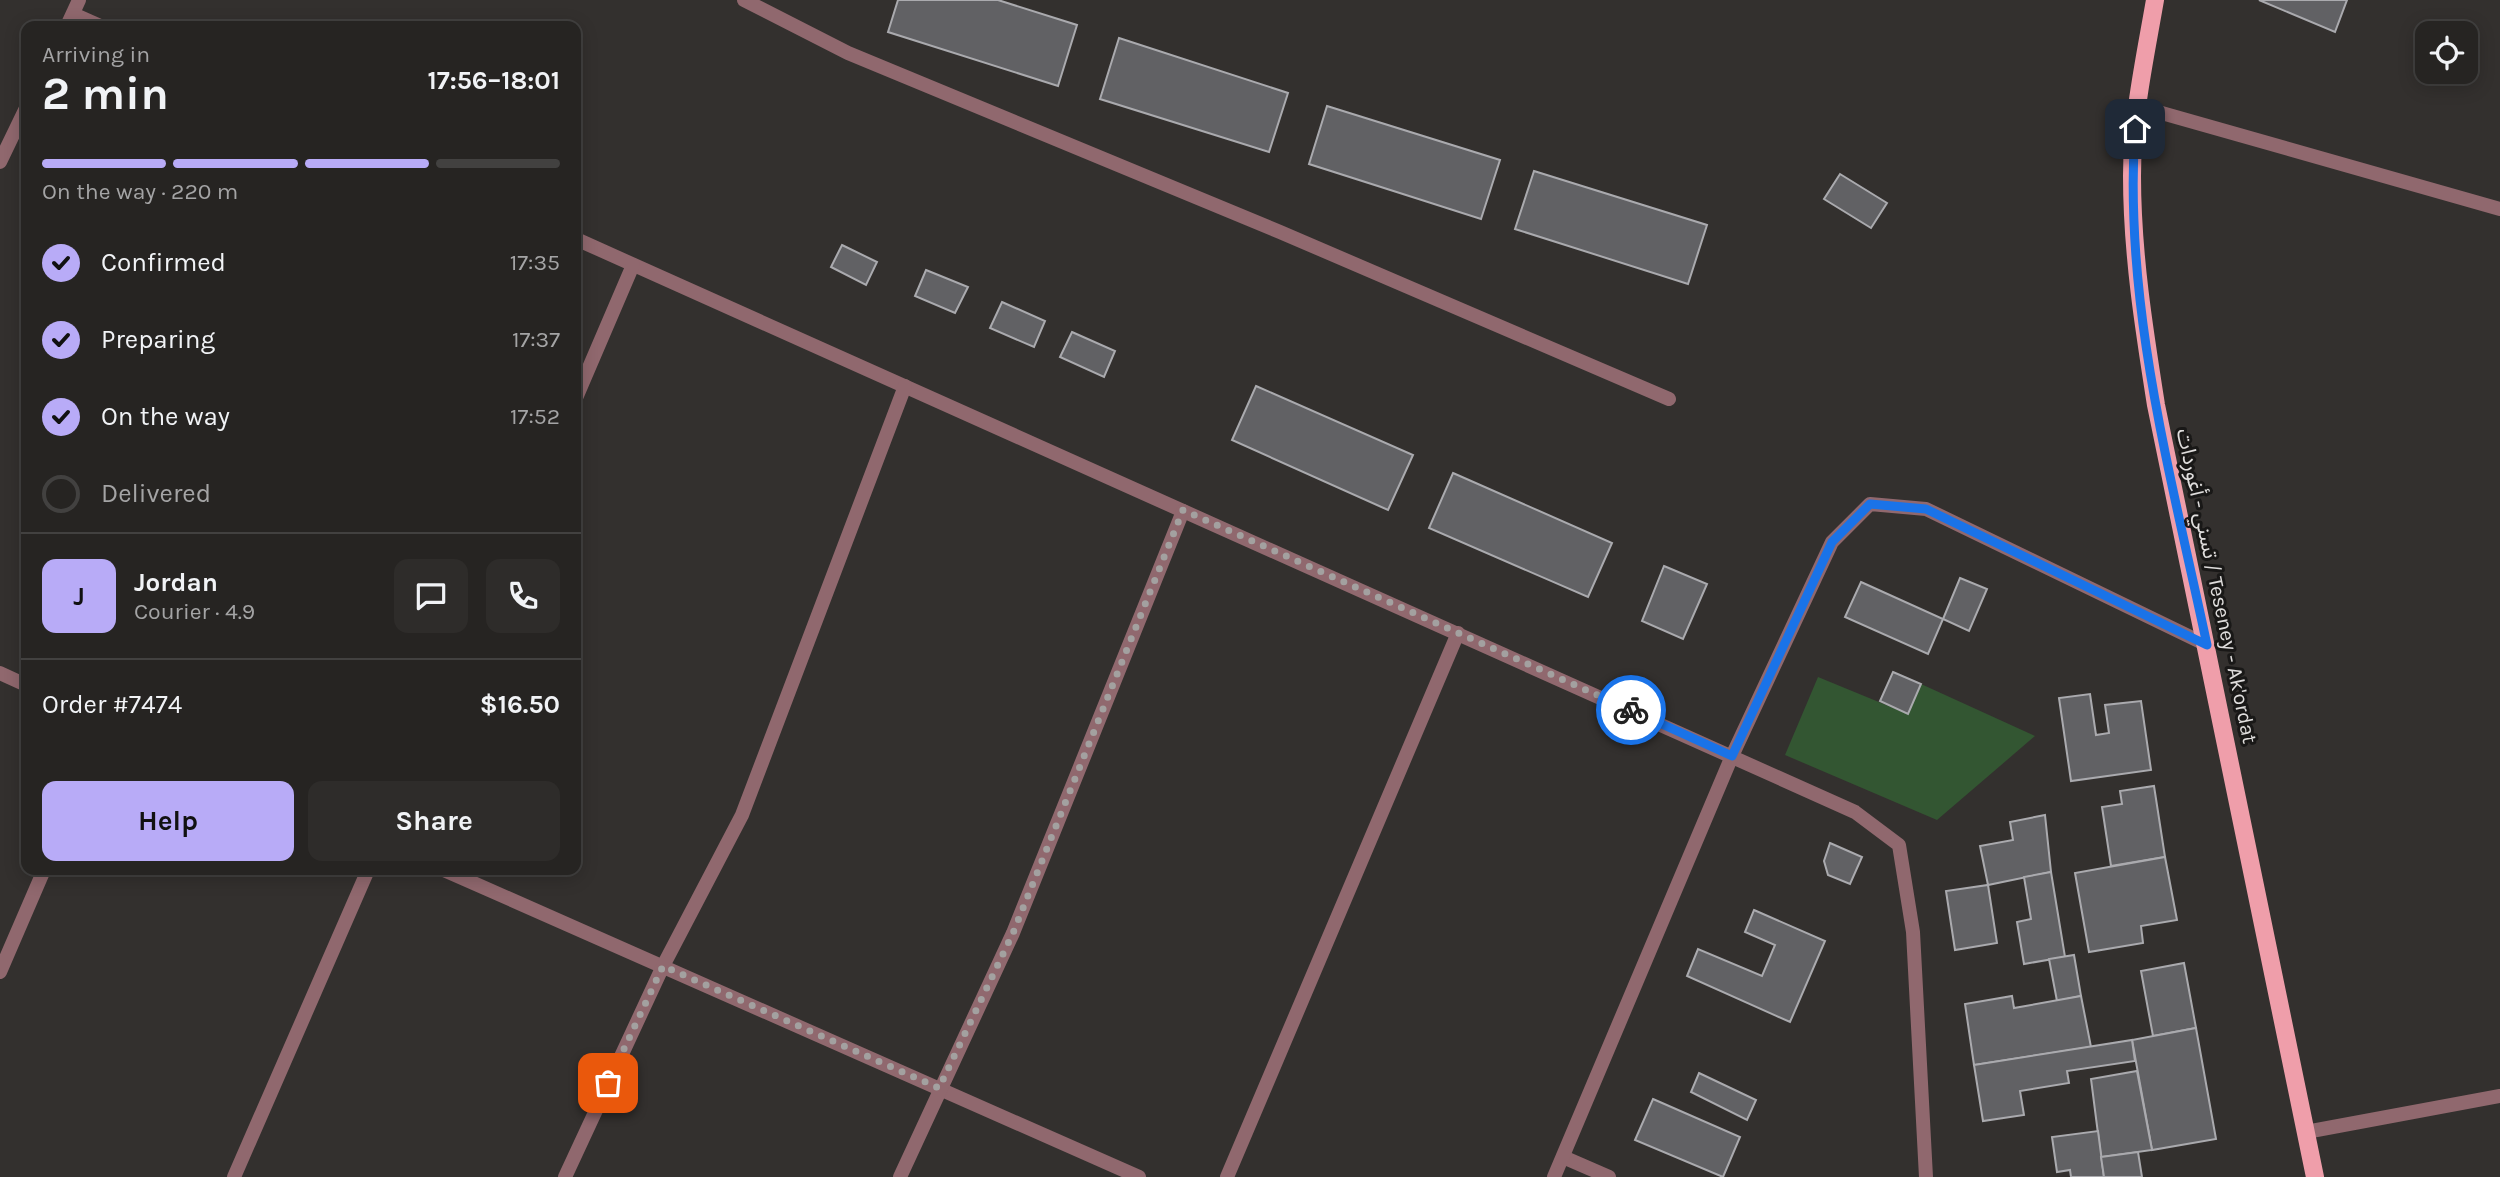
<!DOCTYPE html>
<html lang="en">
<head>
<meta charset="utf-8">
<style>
  :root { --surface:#262422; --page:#2e2c2a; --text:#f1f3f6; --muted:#a4a4a5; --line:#424140; --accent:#b8abf7 }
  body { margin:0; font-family:Karla,"Noto Sans Arabic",sans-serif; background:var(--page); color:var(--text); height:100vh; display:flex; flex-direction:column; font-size:26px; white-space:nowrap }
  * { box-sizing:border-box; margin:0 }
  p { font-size:23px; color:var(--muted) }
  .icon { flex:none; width:38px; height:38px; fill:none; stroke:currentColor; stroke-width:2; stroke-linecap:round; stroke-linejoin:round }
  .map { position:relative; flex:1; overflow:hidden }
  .drawer { position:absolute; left:21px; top:21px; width:560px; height:854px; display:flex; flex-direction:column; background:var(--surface); border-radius:14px; box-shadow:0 4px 18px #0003,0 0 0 2px var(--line) }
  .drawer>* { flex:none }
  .buttons { position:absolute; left:2415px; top:21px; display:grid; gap:14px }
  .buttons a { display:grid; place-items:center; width:63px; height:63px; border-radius:14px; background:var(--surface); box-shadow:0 4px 18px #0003,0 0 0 2px var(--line); font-size:35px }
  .pin { position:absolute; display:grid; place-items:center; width:60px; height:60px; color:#fff; margin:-30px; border-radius:14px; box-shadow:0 4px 10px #0006 }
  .courier { position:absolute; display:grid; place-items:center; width:70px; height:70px; margin:-35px; border:5px solid #1a73e8; border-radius:50%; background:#fff; color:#222; box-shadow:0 2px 9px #0007 }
  .summary em { font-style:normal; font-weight:700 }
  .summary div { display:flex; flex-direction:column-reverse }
  .summary { display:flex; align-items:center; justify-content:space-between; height:119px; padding:0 21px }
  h1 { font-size:46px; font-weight:700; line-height:52px }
  .bar { display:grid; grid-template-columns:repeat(4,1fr); gap:10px 7px; align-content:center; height:84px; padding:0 21px }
  .bar i { height:9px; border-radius:5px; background:var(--line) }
  .bar .selected { background:var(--accent) }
  .bar p { grid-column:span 4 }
  .line { display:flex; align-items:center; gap:18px; padding:0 21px; border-top:2px solid var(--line) }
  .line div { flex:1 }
  .round { display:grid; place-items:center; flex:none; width:74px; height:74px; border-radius:14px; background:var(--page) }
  ol { padding:0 21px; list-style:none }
  li { display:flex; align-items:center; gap:21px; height:77px }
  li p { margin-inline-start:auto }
  li .icon { padding:7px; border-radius:50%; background:var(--accent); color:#111; stroke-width:4 }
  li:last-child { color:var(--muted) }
  li i { width:38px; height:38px; border:4px solid var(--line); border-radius:50% }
  .action { display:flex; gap:14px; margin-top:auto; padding:14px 21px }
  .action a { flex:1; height:80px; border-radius:14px; background:var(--accent); color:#111; font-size:28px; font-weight:700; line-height:80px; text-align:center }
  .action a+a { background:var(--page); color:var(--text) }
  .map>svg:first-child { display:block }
  .green { fill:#335632 }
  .building { fill:#616164; stroke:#aaaaae; stroke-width:2 }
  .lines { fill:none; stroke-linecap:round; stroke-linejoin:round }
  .lane { stroke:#90686e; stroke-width:14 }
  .street { stroke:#90686e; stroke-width:14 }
  .primary { stroke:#ef9eaa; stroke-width:18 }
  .done { stroke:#a3a1a0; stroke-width:7; stroke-dasharray:0 12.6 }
  .route { stroke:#1a73e8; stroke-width:9 }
  .labels { text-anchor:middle; stroke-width:6; stroke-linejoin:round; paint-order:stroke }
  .street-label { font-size:21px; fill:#e0dedd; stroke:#191817 }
</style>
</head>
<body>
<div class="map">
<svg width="2500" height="1177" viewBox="0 0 2500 1177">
  <rect width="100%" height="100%" fill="#33302e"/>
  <polygon class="green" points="1818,677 1908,714 1921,684 2035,736 1937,820 1785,755"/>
  <g class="building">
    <polygon points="898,0 998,0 1077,25 1058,86 888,32"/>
    <polygon points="2259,0 2347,0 2335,32"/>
    <polygon points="1119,38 1288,93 1269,152 1100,99"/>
    <polygon points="1327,106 1500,160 1481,219 1309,164"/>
    <polygon points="1534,171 1707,225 1688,284 1515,229"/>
    <polygon points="1840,174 1887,203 1871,228 1824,199"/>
    <polygon points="842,245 877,262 866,285 831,267"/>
    <polygon points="926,270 968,287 955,313 915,296"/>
    <polygon points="1002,302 1045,321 1034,347 990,328"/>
    <polygon points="1072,332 1115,351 1104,377 1060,357"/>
    <polygon points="1256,386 1413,455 1388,510 1232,440"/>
    <polygon points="1453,473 1612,543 1588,597 1429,528"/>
    <polygon points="1664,566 1707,584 1683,639 1642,621"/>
    <polygon points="1960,578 1987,589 1969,631 1943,619"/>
    <polygon points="1861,582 1943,619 1928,654 1845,617"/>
    <polygon points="1893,672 1921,684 1908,714 1880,701"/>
    <polygon points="2090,694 2096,735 2109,733 2105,705 2141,701 2151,770 2071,781 2059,698"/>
    <polygon points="2154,786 2165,857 2111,866 2102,807 2122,804 2120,791"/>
    <polygon points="2045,815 2051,872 1988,885 1980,846 2013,840 2010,822"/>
    <polygon points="1830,843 1862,857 1850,884 1828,875 1824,861"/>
    <polygon points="2165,857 2177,920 2141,926 2143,943 2089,952 2075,873"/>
    <polygon points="2051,872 2065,957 2024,964 2017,922 2031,919 2024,877"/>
    <polygon points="1988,885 1997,943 1955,950 1946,891"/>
    <polygon points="1754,910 1825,941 1790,1022 1687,976 1698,949 1762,976 1775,945 1745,932"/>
    <polygon points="2074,955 2081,996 2057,1001 2049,959"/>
    <polygon points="2184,963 2196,1028 2153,1036 2141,971"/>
    <polygon points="2012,996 2014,1008 2081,996 2091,1047 1974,1065 1965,1004"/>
    <polygon points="2196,1028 2216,1139 2152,1150 2132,1040"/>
    <polygon points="2132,1040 2135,1061 2067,1071 2069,1083 2020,1091 2024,1115 1983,1121 1974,1065"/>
    <polygon points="2137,1071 2152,1150 2101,1157 2091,1079"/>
    <polygon points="1699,1073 1756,1100 1747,1120 1691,1092"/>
    <polygon points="1653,1099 1740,1137 1723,1177 1635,1140"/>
    <polygon points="2098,1131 2104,1177 2071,1177 2070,1170 2057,1172 2052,1137"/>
    <polygon points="2138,1152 2142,1177 2104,1177 2101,1157"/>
  </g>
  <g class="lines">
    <polyline class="lane" points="744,0 848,53 1280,232 1669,399"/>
    <g class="street">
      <polyline points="73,14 100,26"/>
      <polyline points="67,26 79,0"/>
      <polyline points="2137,106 2500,209"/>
      <polyline points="0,162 26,108"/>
      <polyline points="576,239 1855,812 1899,845 1913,932 1926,1177"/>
      <polyline points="576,398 633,265"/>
      <polyline points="0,673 26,685"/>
      <polyline points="444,870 1139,1177"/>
      <polyline points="0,972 44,870"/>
      <polyline points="2306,1132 2500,1096"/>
      <polyline points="1563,1157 1609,1177"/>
      <polyline points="234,1177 368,870"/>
      <polyline points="565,1177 663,966 742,815 905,386"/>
      <polyline points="900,1177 1013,933 1183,511"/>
      <polyline points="1227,1177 1458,633"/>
      <polyline points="1554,1177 1732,756 1832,542 1870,504 1926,509 2207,645"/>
    </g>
    <path class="primary" d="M2155,0C2145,58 2132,117 2132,176C2132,253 2144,329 2156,405L2315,1177"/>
  </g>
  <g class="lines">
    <polyline class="done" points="608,1083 663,966 939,1088 1013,933 1183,510 1631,710"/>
    <path class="route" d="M1631,710L1732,756L1832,542L1870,504L1926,509L2207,645C2171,475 2123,304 2135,129"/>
  </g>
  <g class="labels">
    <g class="street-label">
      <text transform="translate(2217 586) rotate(78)" y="7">تسني - أغوردات / Teseney - Ak'ordat</text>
    </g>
  </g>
</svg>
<div class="buttons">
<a><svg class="icon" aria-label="locate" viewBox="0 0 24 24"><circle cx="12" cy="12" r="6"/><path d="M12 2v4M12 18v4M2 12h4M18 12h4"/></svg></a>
</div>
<div class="pin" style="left:608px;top:1083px;background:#ea580c"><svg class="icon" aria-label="bag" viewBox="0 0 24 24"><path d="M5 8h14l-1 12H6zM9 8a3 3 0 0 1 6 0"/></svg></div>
<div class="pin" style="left:2135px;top:129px;background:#1f2937"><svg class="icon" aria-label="home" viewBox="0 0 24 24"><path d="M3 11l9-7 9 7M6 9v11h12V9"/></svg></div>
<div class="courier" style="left:1631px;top:710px"><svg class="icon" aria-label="bike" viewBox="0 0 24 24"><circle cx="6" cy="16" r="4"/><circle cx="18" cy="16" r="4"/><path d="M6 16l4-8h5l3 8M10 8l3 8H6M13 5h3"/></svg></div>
<section class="drawer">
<div class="summary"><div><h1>2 min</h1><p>Arriving in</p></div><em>17:56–18:01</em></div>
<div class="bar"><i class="selected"></i><i class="selected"></i><i class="selected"></i><i></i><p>On the way · 220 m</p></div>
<ol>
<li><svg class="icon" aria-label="check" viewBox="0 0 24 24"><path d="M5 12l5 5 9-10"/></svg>Confirmed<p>17:35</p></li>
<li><svg class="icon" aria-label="check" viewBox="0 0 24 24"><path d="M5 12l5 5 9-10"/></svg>Preparing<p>17:37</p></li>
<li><svg class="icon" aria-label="check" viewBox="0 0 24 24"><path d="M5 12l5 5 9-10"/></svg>On the way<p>17:52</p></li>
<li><i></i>Delivered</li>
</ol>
<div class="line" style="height:126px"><b class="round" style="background:var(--accent);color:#111">J</b><div><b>Jordan</b><p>Courier · 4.9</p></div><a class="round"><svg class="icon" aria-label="chat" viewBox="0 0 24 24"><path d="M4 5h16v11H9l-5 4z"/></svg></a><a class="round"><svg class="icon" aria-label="phone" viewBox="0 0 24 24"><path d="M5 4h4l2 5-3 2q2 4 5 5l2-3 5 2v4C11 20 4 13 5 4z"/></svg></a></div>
<div class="line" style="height:91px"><div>Order #7474</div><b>$16.50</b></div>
<div class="action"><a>Help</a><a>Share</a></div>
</section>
</div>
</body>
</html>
